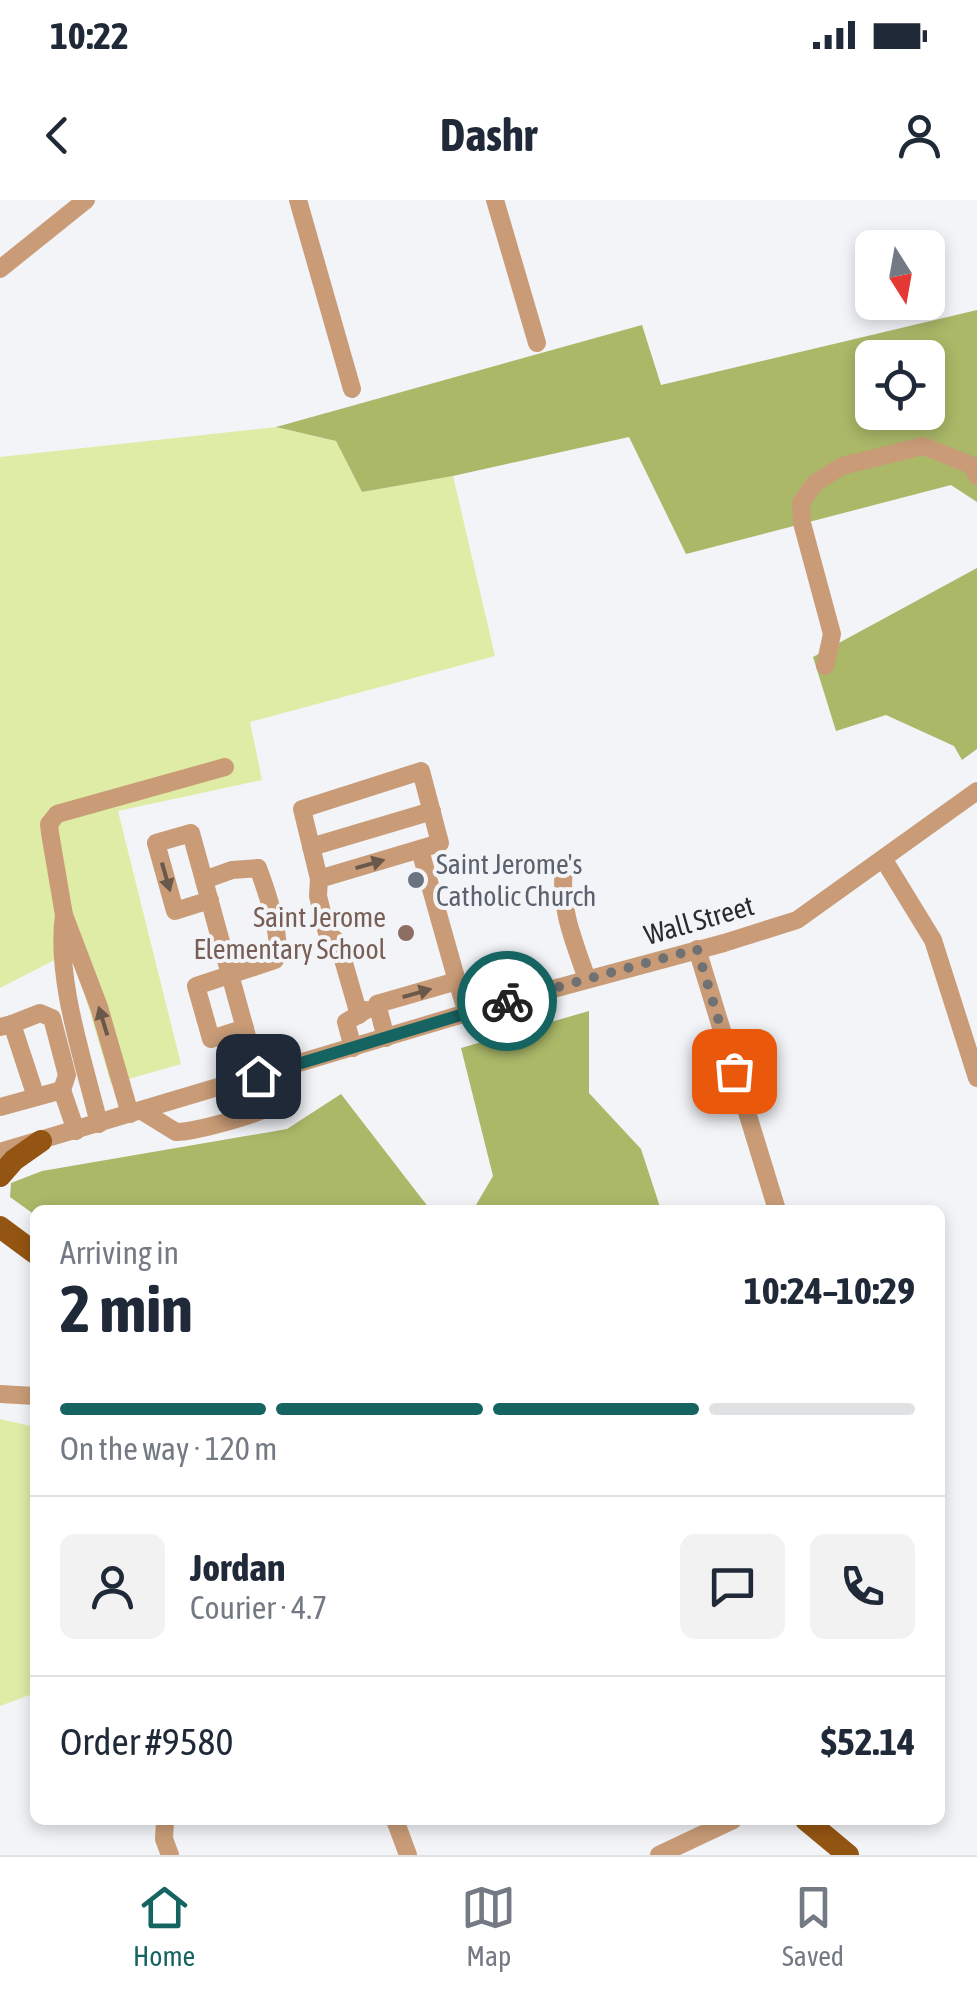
<!DOCTYPE html>
<html lang="en">
<head>
<meta charset="utf-8">
<style>
  :root { --surface:#fff; --page:#f2f2f3; --text:#1f2937; --muted:#747a83; --line:#e0e1e3; --accent:#166462 }
  body { margin:0; font-family:"Asap Condensed",sans-serif; background:var(--page); color:var(--text); height:100vh; display:flex; flex-direction:column; font-size:38px; white-space:nowrap }
  * { box-sizing:border-box; margin:0 }
  p { font-size:32px; color:var(--muted) }
  .icon { flex:none; width:55px; height:55px; fill:none; stroke:currentColor; stroke-width:2; stroke-linecap:round; stroke-linejoin:round }
  .map { position:relative; flex:1; overflow:hidden }
  .panel { position:absolute; left:30px; top:1005px; width:915px; height:620px; display:flex; flex-direction:column; background:var(--surface); border-radius:15px; box-shadow:0 5px 15px #0003 }
  .panel>* { flex:none }
  .needle { width:65px; rotate:169deg }
  .fabs { position:absolute; left:855px; top:30px; display:grid; gap:20px }
  .fabs a { display:grid; place-items:center; width:90px; height:90px; border-radius:15px; background:var(--surface); box-shadow:0 5px 15px #0003; font-size:50px }
  .pin { position:absolute; display:grid; place-items:center; width:85px; height:85px; color:#fff; margin:-42px; border-radius:20px; box-shadow:0 5px 15px #0006 }
  .courier { position:absolute; display:grid; place-items:center; width:100px; height:100px; margin:-50px; border:8px solid #166462; border-radius:50%; background:#fff; color:#222; box-shadow:0 2px 12px #0007 }
  .summary em { font-style:normal; font-weight:700 }
  .summary div { display:flex; flex-direction:column-reverse }
  .summary { display:flex; align-items:center; justify-content:space-between; height:170px; padding:0 30px }
  h1 { font-size:65px; font-weight:700; line-height:75px }
  .bar { display:grid; grid-template-columns:repeat(4,1fr); gap:15px 10px; align-content:center; height:120px; padding:0 30px }
  .bar i { height:12px; border-radius:8px; background:var(--line) }
  .bar .current { background:var(--accent) }
  .bar p { grid-column:span 4 }
  .line { display:flex; align-items:center; gap:25px; padding:0 30px; border-top:2px solid var(--line) }
  .line div { flex:1 }
  .round { display:grid; place-items:center; flex:none; width:105px; height:105px; border-radius:15px; background:var(--page) }
  .status { display:flex; justify-content:space-between; align-items:center; height:70px; padding:0 50px; background:var(--surface); direction:ltr }
  .status svg { height:28px; fill:currentColor }
  header { display:flex; justify-content:space-between; align-items:center; height:130px; padding:0 30px; background:var(--surface); font-size:45px; font-weight:700 }
  .tabs { display:flex; justify-content:space-around; align-items:center; height:140px; border-top:2px solid var(--line); background:var(--surface); font-size:28px; color:var(--muted) }
  .tabs a { display:grid; justify-items:center; gap:5px }
  .tabs .current { color:var(--accent) }
  .map>svg:first-child { display:block }
  .green { fill:#dfeca6 }
  .forest { fill:#aab868; fill-rule:evenodd }
  .lines { fill:none; stroke-linecap:round; stroke-linejoin:round }
  .minor { stroke:#c99c77; stroke-width:18 }
  .major { stroke:#945512; stroke-width:22 }
  .oneway { fill:#6a584a }
  .done { stroke:#707173; stroke-width:10; stroke-dasharray:0 18 }
  .route { stroke:#166462; stroke-width:12 }
  .worship-dot { fill:#6b7280; stroke:#f2f4f8; stroke-width:4 }
  .education-dot { fill:#8d6e63; stroke:#f2f4f8; stroke-width:4 }
  .labels { text-anchor:middle; stroke-width:8; stroke-linejoin:round; paint-order:stroke }
  .worship-label { font-size:28px; fill:#5b616d; stroke:#f2f4f8; text-anchor:start }
  .education-label { font-size:28px; fill:#785e54; stroke:#f2f4f8; text-anchor:end }
  .street-label { font-size:28px; fill:#2a2b2c; stroke:#f2f4f8 }
</style>
</head>
<body>
<div class="status"><b>10:22</b><svg viewBox="0 0 49 12"><path d="M0 12V9h3v3zM5 12V6h3v6zM10 12V3h3v9zM15 12V0h3v12zM26 1h20v11H26zM47 4h2v5h-2z"/></svg></div>
<header><svg class="icon" aria-label="back" viewBox="0 0 24 24"><path d="M15 5l-7 7 7 7"/></svg>Dashr<svg class="icon" aria-label="person" viewBox="0 0 24 24"><circle cx="12" cy="8" r="4"/><path d="M4 21q1-7 8-7t8 7"/></svg></header>
<div class="map">
<svg width="977" height="1655" viewBox="0 0 977 1655">
  <rect width="100%" height="100%" fill="#f2f4f8"/>
  <g class="green">
    <polygon points="276,227 336,241 362,292 453,276 495,456 250,522 262,580 118,611 181,864 111,884 72,751 0,788 0,257"/>
    <polygon points="0,1219 35,1227 35,1493 0,1506"/>
  </g>
  <g class="forest">
    <path d="M977,110V302L951,285L686,354L629,237L453,276L362,292L336,241L276,227L642,125L661,185ZM872,158H928V212H872Z"/>
    <polygon points="977,368 977,549 962,560 954,546 886,515 836,531 813,457"/>
    <polygon points="589,811 589,893 641,949 661,1010 473,1010 493,976 461,848"/>
    <polygon points="341,894 429,1008 436,1010 35,1010 35,1015 10,997 11,983 42,971 287,929"/>
  </g>
  <g class="lines">
    <g class="minor">
      <polyline points="298,0 352,189"/>
      <polyline points="495,0 537,143"/>
      <polyline points="0,69 86,0"/>
      <polyline points="825,466 832,434 802,323 801,303 815,283 842,266 923,246 971,265 977,276"/>
      <polyline points="311,647 432,611"/>
      <polyline points="420,650 457,781"/>
      <polyline points="884,660 933,740 977,878"/>
      <path d="M572,664L564,670C559,708 575,744 587,779"/>
      <polyline points="319,679 440,643 421,571 302,609 319,679 318,696 327,733 338,742 359,815"/>
      <path d="M204,680L232,670L258,668C266,689 284,741 275,760L196,786L211,839L245,828"/>
      <polyline points="210,700 175,711 156,643 191,633 258,876"/>
      <polyline points="64,715 50,633 49,624 57,614 225,567"/>
      <polyline points="697,749 777,1010"/>
      <polyline points="12,824 40,813 52,818 67,875 62,890"/>
      <polyline points="0,827 12,824 36,897"/>
      <polyline points="386,838 377,804 457,781 467,813"/>
      <polyline points="353,848 346,822 366,810"/>
      <polyline points="0,907 62,890 76,931"/>
      <path d="M142,911L176,932C195,932 274,911 285,898C292,890 291,875 292,866"/>
      <path d="M99,924C84,861 55,779 64,715L99,807L130,914"/>
      <polyline points="0,952 490,806 724,743 797,720 977,591"/>
      <polyline points="0,1194 35,1196"/>
      <polyline points="165,1620 164,1639 170,1655"/>
      <polyline points="395,1620 408,1655"/>
      <polyline points="659,1655 733,1620"/>
    </g>
    <g class="major">
      <polyline points="0,976 14,960 41,941"/>
      <polyline points="0,1027 35,1053"/>
      <polyline points="806,1620 848,1655"/>
    </g>
  </g>
  <defs><path id="oneway-solid" d="M-6-.8H1V-3.2L6.5 0L1 3.2V.8H-6Z" transform="scale(2.5)"/></defs>
  <g class="oneway">
    <use href="#oneway-solid" transform="translate(370 664) rotate(-16)"/>
    <use href="#oneway-solid" transform="translate(166 677) rotate(74)"/>
    <use href="#oneway-solid" transform="translate(417 793) rotate(-16)"/>
    <use href="#oneway-solid" transform="translate(103 821) rotate(-107)"/>
  </g>
  <g class="lines">
    <polyline class="done" points="507,801 697,749 734,871"/>
    <polyline class="route" points="258,876 507,801"/>
  </g>
  <circle class="worship-dot" cx="416" cy="680" r="10"/>
  <circle class="education-dot" cx="406" cy="733" r="10"/>
  <g class="labels">
    <g class="worship-label">
      <text x="436" y="674">Saint Jerome's<tspan x="436" dy="32">Catholic Church</tspan></text>
    </g>
    <g class="education-label">
      <text x="386" y="727">Saint Jerome<tspan x="386" dy="32">Elementary School</tspan></text>
    </g>
    <g class="street-label">
      <text transform="translate(699 720) rotate(-16)" y="10">Wall Street</text>
    </g>
  </g>
</svg>
<div class="fabs">
<a><svg class="needle" viewBox="-14 -14 28 28"><path d="M0-13l5 13h-10z" fill="#e53935"/><path d="M0 13l5-13h-10z" fill="#747a83"/></svg></a>
<a><svg class="icon" aria-label="locate" viewBox="0 0 24 24"><circle cx="12" cy="12" r="6"/><path d="M12 2v4M12 18v4M2 12h4M18 12h4"/></svg></a>
</div>
<div class="pin" style="left:734px;top:871px;background:#ea580c"><svg class="icon" aria-label="bag" viewBox="0 0 24 24"><path d="M5 8h14l-1 12H6zM9 8a3 3 0 0 1 6 0"/></svg></div>
<div class="pin" style="left:258px;top:876px;background:#1f2937"><svg class="icon" aria-label="home" viewBox="0 0 24 24"><path d="M3 11l9-7 9 7M6 9v11h12V9"/></svg></div>
<div class="courier" style="left:507px;top:801px"><svg class="icon" aria-label="bike" viewBox="0 0 24 24"><circle cx="6" cy="16" r="4"/><circle cx="18" cy="16" r="4"/><path d="M6 16l4-8h5l3 8M10 8l3 8H6M13 5h3"/></svg></div>
<section class="panel">
<div class="summary"><div><h1>2 min</h1><p>Arriving in</p></div><em>10:24–10:29</em></div>
<div class="bar"><i class="current"></i><i class="current"></i><i class="current"></i><i></i><p>On the way · 120 m</p></div>
<div class="line" style="height:180px"><a class="round"><svg class="icon" aria-label="person" viewBox="0 0 24 24"><circle cx="12" cy="8" r="4"/><path d="M4 21q1-7 8-7t8 7"/></svg></a><div><b>Jordan</b><p>Courier · 4.7</p></div><a class="round"><svg class="icon" aria-label="chat" viewBox="0 0 24 24"><path d="M4 5h16v11H9l-5 4z"/></svg></a><a class="round"><svg class="icon" aria-label="phone" viewBox="0 0 24 24"><path d="M5 4h4l2 5-3 2q2 4 5 5l2-3 5 2v4C11 20 4 13 5 4z"/></svg></a></div>
<div class="line" style="height:130px"><div>Order #9580</div><b>$52.14</b></div>
</section>
</div>
<nav class="tabs">
<a class="current"><svg class="icon" aria-label="home" viewBox="0 0 24 24"><path d="M3 11l9-7 9 7M6 9v11h12V9"/></svg>Home</a>
<a><svg class="icon" aria-label="map" viewBox="0 0 24 24"><path d="M3 6l6-2 6 2 6-2v14l-6 2-6-2-6 2zM9 4v14M15 6v14"/></svg>Map</a>
<a><svg class="icon" aria-label="saved" viewBox="0 0 24 24"><path d="M7 4h10v16l-5-4-5 4z"/></svg>Saved</a>
</nav>
</body>
</html>
